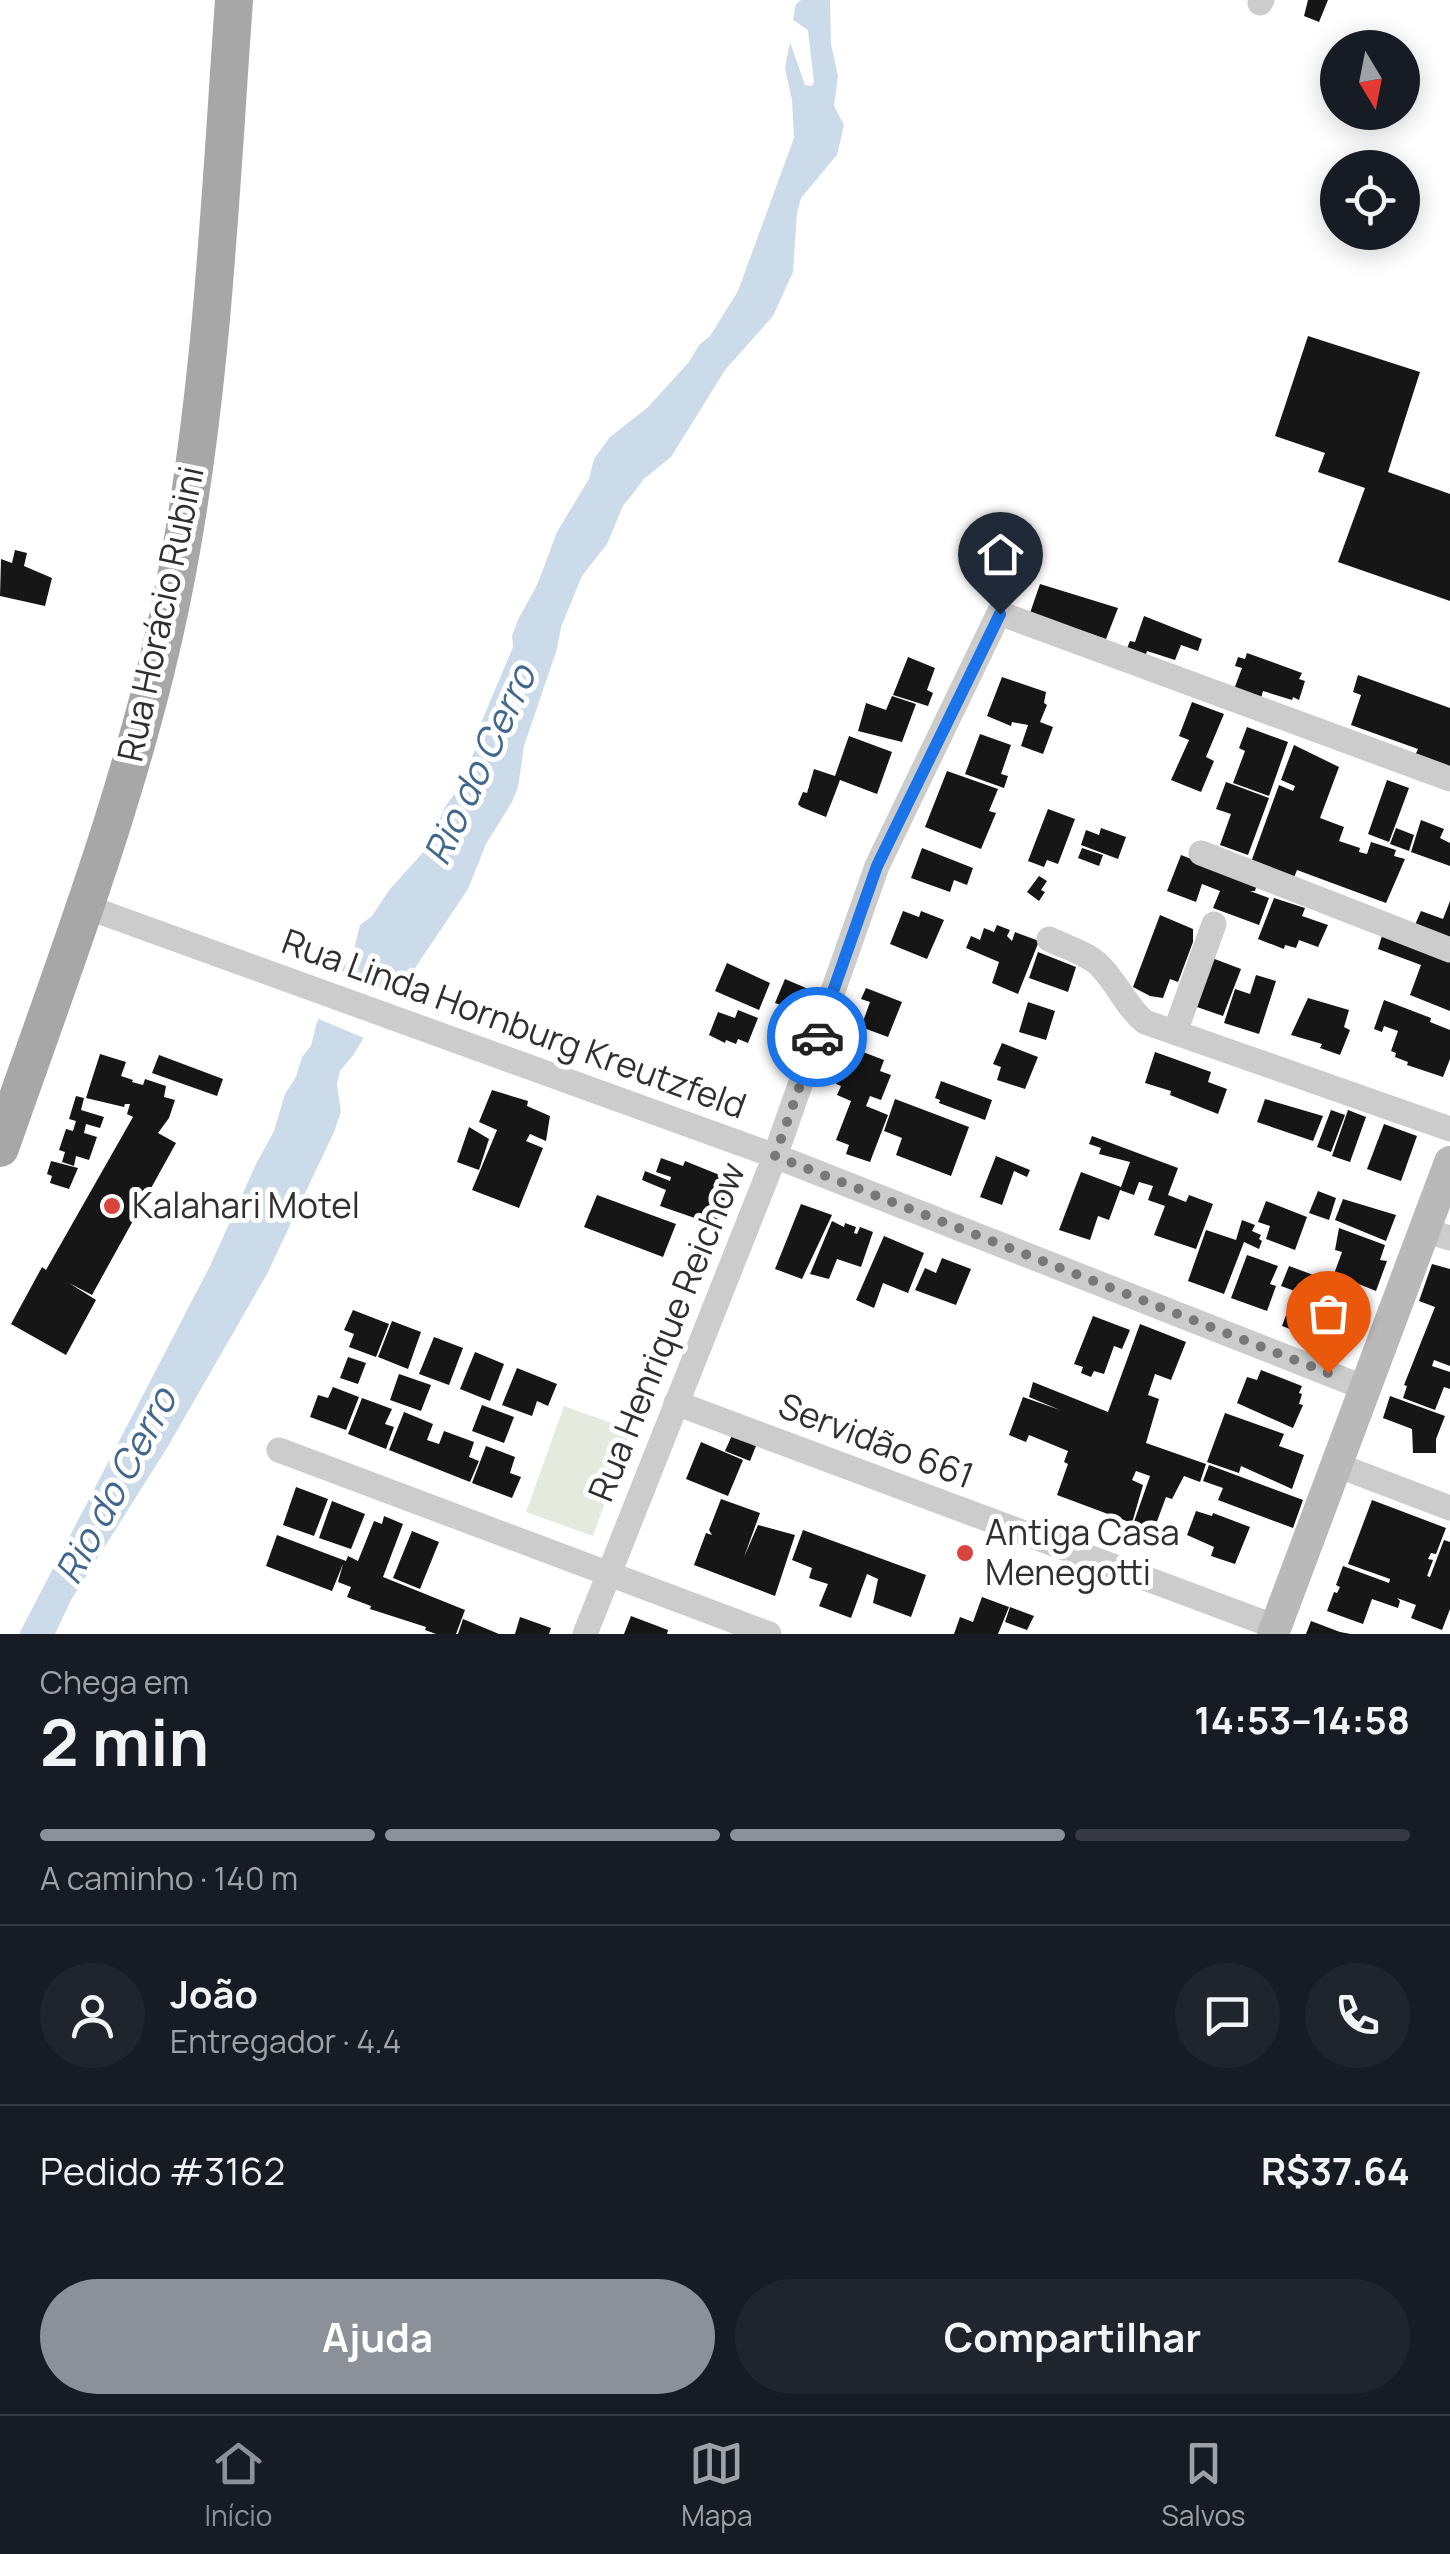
<!DOCTYPE html>
<html lang="pt">
<head>
<meta charset="utf-8">
<style>
  :root { --surface:#171b24; --page:#20242c; --text:#f1f3f6; --muted:#9ea1a6; --line:#363941; --accent:#8c9099 }
  body { margin:0; font-family:Manrope,sans-serif; background:var(--page); color:var(--text); height:100vh; display:flex; flex-direction:column; font-size:38px; white-space:nowrap }
  * { box-sizing:border-box; margin:0 }
  p { font-size:32px; color:var(--muted) }
  .icon { flex:none; width:55px; height:55px; fill:none; stroke:currentColor; stroke-width:2; stroke-linecap:round; stroke-linejoin:round }
  .map { position:relative; height:1634px; overflow:hidden }
  .details { display:flex; flex-direction:column; background:var(--surface); flex:1 }
  .details>* { flex:none }
  .needle { width:65px; rotate:170deg }
  .buttons { position:absolute; left:1320px; top:30px; display:grid; gap:20px }
  .buttons a { display:grid; place-items:center; width:100px; height:100px; border-radius:50%; background:var(--surface); box-shadow:0 5px 25px #0003; font-size:50px }
  .pin { position:absolute; display:grid; place-items:center; width:85px; height:85px; color:#fff; margin:-102px -42px; border-radius:50% 50% 50% 0; rotate:-45deg; box-shadow:0 0 10px #0007 }
  .pin .icon { rotate:45deg }
  .courier { position:absolute; display:grid; place-items:center; width:100px; height:100px; margin:-50px; border:8px solid #1a73e8; border-radius:50%; background:#fff; color:#222; box-shadow:0 2px 12px #0007 }
  .overview em { font-style:normal; font-weight:700 }
  .overview div { display:flex; flex-direction:column-reverse }
  .overview { display:flex; align-items:center; justify-content:space-between; height:170px; padding:0 40px }
  h1 { font-size:65px; font-weight:700; line-height:75px }
  .bar { display:grid; grid-template-columns:repeat(4,1fr); gap:15px 10px; align-content:center; height:120px; padding:0 40px }
  .bar i { height:12px; border-radius:8px; background:var(--line) }
  .bar .selected { background:var(--accent) }
  .bar p { grid-column:span 4 }
  .line { display:flex; align-items:center; gap:25px; padding:0 40px; border-top:2px solid var(--line) }
  .line div { flex:1 }
  .round { display:grid; place-items:center; flex:none; width:105px; height:105px; border-radius:52px; background:var(--page) }
  .cta { display:flex; gap:20px; margin-top:auto; padding:20px 40px }
  .cta a { flex:1; height:115px; border-radius:60px; background:var(--accent); color:#fff; font-size:40px; font-weight:700; line-height:115px; text-align:center }
  .cta a+a { background:var(--page); color:var(--text) }
  .tabs { display:flex; justify-content:space-around; align-items:center; height:140px; border-top:2px solid var(--line); background:var(--surface); font-size:28px; color:var(--muted) }
  .tabs a { display:grid; justify-items:center; gap:5px }
  .tabs .selected { color:var(--accent) }
  .map>svg:first-child { display:block }
  .green { fill:#e4ebde }
  .water { fill:#ccdbea }
  .pier { fill:#fff }
  .building { fill:#161616 }
  .lines { fill:none; stroke-linecap:round; stroke-linejoin:round }
  .street { stroke:#ccc; stroke-width:25 }
  .secondary { stroke:#b9b9b9; stroke-width:32 }
  .primary { stroke:#a7a7a7; stroke-width:38 }
  .done { stroke:#787878; stroke-width:10; stroke-dasharray:0 18 }
  .route { stroke:#1a73e8; stroke-width:12 }
  .poi-dot { fill:#d9443e; stroke:#fff; stroke-width:4 }
  .labels { text-anchor:middle; stroke-width:10; stroke-linejoin:round; paint-order:stroke }
  .street-label { font-size:35px; fill:#2f2f2f; stroke:#fff }
  .poi-label { font-size:35px; fill:#2f2f2f; stroke:#fff; text-anchor:start }
  .water-label { font-size:38px; font-style:italic; fill:#42678c; stroke:#fff }
</style>
</head>
<body>
<div class="map">
<svg width="1450" height="1634" viewBox="0 0 1450 1634">
  <rect width="100%" height="100%" fill="#fff"/>
  <polygon class="green" points="564,1406 631,1430 593,1536 526,1512"/>
  <polygon class="water" points="801,0 830,0 831,44 838,76 834,106 844,125 837,155 801,198 797,213 793,272 773,316 725,370 671,457 644,479 623,506 607,544 582,576 561,627 557,649 524,746 518,787 512,802 486,844 468,889 415,968 390,993 354,1054 340,1071 337,1084 341,1112 334,1132 267,1274 167,1448 71,1600 55,1634 19,1634 210,1266 256,1164 274,1131 285,1094 296,1077 302,1057 311,1046 317,1022 344,966 352,957 360,925 372,916 390,889 427,848 445,807 461,785 481,734 481,723 513,647 512,636 518,620 537,585 557,532 589,479 594,459 610,437 647,408 689,362 699,345 710,336 738,291 794,138 792,100 785,68 790,42 805,85 812,86 814,82 808,30 793,20 796,4"/>
  <polygon class="pier" points="337,969 396,994 375,1022 369,1040 314,1017"/>
  <g class="building">
    <polygon points="1308,0 1328,0 1319,22 1304,16"/>
    <polygon points="1308,336 1420,372 1388,472 1450,494 1450,601 1338,562 1365,488 1318,472 1325,453 1275,436"/>
    <polygon points="15,550 27,553 24,566 52,578 45,606 0,596 1,559 12,563"/>
    <polygon points="1040,584 1118,608 1106,639 1030,613"/>
    <polygon points="1144,616 1202,639 1198,651 1181,645 1175,660 1147,651 1144,660 1125,653 1130,641 1135,642"/>
    <polygon points="1247,653 1302,673 1299,679 1305,681 1299,700 1293,697 1292,700 1263,691 1260,702 1233,692 1242,668 1235,666 1238,657 1245,659"/>
    <polygon points="908,657 935,668 927,690 933,693 928,706 893,695"/>
    <polygon points="1358,675 1450,708 1450,768 1415,755 1418,749 1351,725 1361,695 1353,692"/>
    <polygon points="1002,677 1046,692 1044,703 1047,705 1040,722 1053,727 1043,754 1021,746 1028,725 1012,722 1011,726 987,716"/>
    <polygon points="892,696 916,704 902,742 858,731 866,703 886,710"/>
    <polygon points="1192,702 1224,714 1206,757 1214,761 1201,792 1171,780 1189,740 1179,736"/>
    <polygon points="1247,727 1288,742 1269,796 1233,783 1245,751 1239,748"/>
    <polygon points="980,734 1011,745 1001,774 1008,776 1004,788 965,774"/>
    <polygon points="849,736 892,752 877,794 840,780 826,817 801,807 798,804 803,792 807,793 814,769 835,776"/>
    <polygon points="1294,745 1339,767 1320,818 1344,827 1339,841 1360,848 1359,852 1367,854 1371,842 1396,850 1394,856 1405,859 1386,903 1297,870 1293,880 1250,865 1279,785 1293,791 1295,786 1281,780"/>
    <polygon points="947,771 998,789 989,811 996,813 981,849 925,827"/>
    <polygon points="1387,780 1409,788 1389,842 1368,834"/>
    <polygon points="1226,782 1269,798 1248,855 1220,845 1231,814 1216,809"/>
    <polygon points="1048,809 1075,819 1058,864 1047,860 1044,867 1028,861"/>
    <polygon points="1421,820 1444,829 1440,838 1450,843 1450,866 1411,852"/>
    <polygon points="1101,828 1126,837 1118,859 1081,845 1086,830 1099,835"/>
    <polygon points="1396,828 1414,835 1409,851 1390,844"/>
    <polygon points="922,848 973,868 967,885 954,880 950,892 911,878"/>
    <polygon points="1082,848 1103,855 1099,866 1078,858"/>
    <polygon points="1181,855 1257,884 1255,891 1250,891 1269,898 1259,925 1213,908 1220,891 1202,884 1196,902 1167,891"/>
    <polygon points="1039,876 1047,881 1041,890 1045,892 1039,901 1027,892"/>
    <polygon points="1274,898 1305,908 1302,916 1328,925 1318,947 1299,940 1296,948 1285,945 1284,949 1258,939"/>
    <polygon points="1450,901 1450,941 1414,927 1421,911 1443,919"/>
    <polygon points="903,911 919,917 921,911 944,920 927,959 890,944"/>
    <polygon points="1160,915 1193,929 1193,942 1178,982 1170,979 1163,998 1150,996 1133,987"/>
    <polygon points="997,925 1010,930 1007,936 1012,941 1015,932 1039,941 1018,994 992,983 999,962 966,948 971,936 980,940 984,928 994,932"/>
    <polygon points="1384,929 1450,962 1450,1011 1410,995 1421,965 1378,949"/>
    <polygon points="1038,952 1076,967 1068,992 1029,978"/>
    <polygon points="1212,958 1241,969 1223,1016 1194,1006"/>
    <polygon points="727,963 770,983 759,1010 715,991"/>
    <polygon points="1256,975 1276,981 1259,1034 1224,1023 1235,989 1250,994"/>
    <polygon points="785,979 813,991 803,1013 775,1003"/>
    <polygon points="866,988 902,1002 888,1037 861,1027 870,1002 861,999"/>
    <polygon points="1308,998 1349,1010 1344,1027 1350,1030 1340,1055 1320,1048 1322,1044 1291,1035"/>
    <polygon points="1384,1000 1431,1018 1430,1022 1450,1030 1450,1059 1443,1077 1407,1065 1408,1062 1395,1057 1396,1053 1391,1051 1398,1031 1384,1026 1382,1032 1374,1029"/>
    <polygon points="1028,1002 1055,1011 1046,1040 1019,1032"/>
    <polygon points="738,1010 758,1018 748,1043 738,1039 736,1044 726,1040 725,1043 709,1035 718,1012 735,1018"/>
    <polygon points="1002,1043 1038,1057 1025,1089 997,1080 1001,1067 993,1064"/>
    <polygon points="855,1049 884,1060 880,1071 891,1075 881,1100 870,1096 866,1106 888,1115 870,1162 846,1154 849,1145 836,1140 851,1101 837,1095 841,1086 836,1084 846,1058 851,1060"/>
    <polygon points="1155,1052 1211,1072 1208,1082 1227,1089 1218,1114 1170,1095 1171,1091 1145,1083"/>
    <polygon points="100,1054 126,1062 121,1076 133,1080 132,1082 143,1085 145,1079 166,1086 164,1097 175,1100 169,1118 158,1133 176,1143 92,1295 69,1283 96,1300 66,1355 11,1324 42,1267 46,1270 133,1117 127,1114 130,1104 125,1104 124,1107 86,1098"/>
    <polygon points="159,1055 223,1079 217,1096 152,1073"/>
    <polygon points="941,1081 992,1100 985,1120 939,1103 940,1100 935,1098"/>
    <polygon points="492,1090 528,1101 527,1106 550,1116 546,1141 530,1134 526,1141 543,1148 519,1208 472,1190 497,1130 479,1122"/>
    <polygon points="76,1096 84,1098 81,1110 104,1117 100,1128 86,1124 84,1133 97,1137 89,1160 76,1156 74,1166 62,1162 65,1152 59,1150 66,1129 73,1131 76,1121 69,1119"/>
    <polygon points="895,1099 969,1127 951,1176 896,1155 902,1138 884,1131"/>
    <polygon points="1265,1099 1323,1116 1313,1141 1257,1122"/>
    <polygon points="1331,1110 1345,1115 1331,1152 1317,1147"/>
    <polygon points="1348,1110 1366,1117 1350,1162 1332,1156"/>
    <polygon points="1384,1124 1417,1136 1401,1181 1367,1169"/>
    <polygon points="469,1127 489,1139 479,1170 457,1162"/>
    <polygon points="1092,1136 1178,1168 1168,1195 1186,1202 1189,1195 1213,1204 1196,1249 1154,1235 1165,1206 1148,1200 1153,1186 1139,1182 1134,1195 1120,1190 1109,1220 1098,1216 1090,1240 1059,1230 1081,1172 1121,1187 1130,1162 1099,1154 1101,1148 1089,1144"/>
    <polygon points="996,1156 1030,1170 1027,1177 1014,1171 1002,1205 980,1197"/>
    <polygon points="661,1158 683,1166 685,1161 732,1180 715,1225 660,1206 666,1190 642,1180 645,1171 670,1181 671,1177 656,1172"/>
    <polygon points="51,1161 78,1168 69,1189 50,1183 52,1176 47,1174"/>
    <polygon points="1318,1191 1336,1198 1329,1220 1309,1213"/>
    <polygon points="597,1195 676,1224 663,1257 584,1227"/>
    <polygon points="1343,1199 1396,1215 1386,1241 1335,1220"/>
    <polygon points="1266,1201 1307,1217 1295,1250 1266,1239 1270,1226 1258,1222"/>
    <polygon points="801,1204 832,1215 802,1279 775,1269"/>
    <polygon points="1242,1220 1255,1225 1252,1231 1261,1235 1259,1239 1262,1241 1259,1249 1244,1242 1224,1294 1188,1281 1206,1230 1236,1240"/>
    <polygon points="832,1221 844,1227 845,1223 856,1227 854,1233 857,1234 860,1227 873,1232 861,1267 837,1259 829,1279 810,1274"/>
    <polygon points="1339,1228 1385,1245 1380,1260 1387,1261 1376,1291 1334,1274 1342,1252 1335,1250"/>
    <polygon points="884,1236 924,1253 908,1293 883,1283 874,1308 856,1300"/>
    <polygon points="1247,1255 1278,1266 1270,1284 1276,1286 1267,1311 1231,1298"/>
    <polygon points="942,1258 971,1269 956,1305 915,1290 925,1268 936,1273"/>
    <polygon points="1432,1264 1450,1269 1450,1366 1434,1360 1432,1366 1450,1372 1450,1389 1444,1387 1435,1410 1403,1398 1407,1386 1404,1385 1435,1307 1419,1301"/>
    <polygon points="1289,1266 1327,1280 1319,1300 1307,1297 1321,1303 1330,1280 1366,1294 1345,1350 1282,1326 1292,1299 1297,1301 1300,1293 1281,1286"/>
    <polygon points="353,1310 389,1324 376,1357 349,1347 354,1334 344,1330"/>
    <polygon points="1093,1316 1130,1330 1122,1349 1114,1346 1104,1374 1094,1371 1091,1377 1081,1373 1083,1367 1074,1364"/>
    <polygon points="392,1321 421,1332 408,1369 378,1357"/>
    <polygon points="1140,1324 1186,1342 1171,1380 1155,1374 1148,1395 1159,1399 1146,1443 1206,1464 1200,1482 1184,1476 1172,1499 1166,1497 1149,1543 1129,1536 1150,1476 1136,1471 1132,1480 1143,1485 1132,1523 1057,1495 1068,1464 1064,1462 1068,1451 1029,1435 1026,1442 1009,1435 1023,1397 1060,1410 1029,1397 1033,1382 1108,1412"/>
    <polygon points="434,1337 463,1348 449,1385 419,1374"/>
    <polygon points="475,1352 504,1364 490,1401 460,1389"/>
    <polygon points="348,1357 366,1363 358,1384 340,1378"/>
    <polygon points="517,1368 557,1384 548,1406 537,1401 532,1416 502,1405"/>
    <polygon points="1261,1370 1302,1386 1299,1393 1302,1394 1299,1404 1303,1405 1293,1428 1237,1403 1247,1377 1257,1380"/>
    <polygon points="399,1374 431,1385 421,1411 390,1400"/>
    <polygon points="333,1387 359,1397 346,1430 310,1417 318,1395 328,1398"/>
    <polygon points="1390,1396 1445,1416 1436,1439 1436,1453 1413,1453 1412,1429 1383,1418"/>
    <polygon points="362,1398 392,1409 385,1424 394,1427 386,1449 348,1434"/>
    <polygon points="482,1405 514,1417 504,1443 472,1431"/>
    <polygon points="404,1412 433,1424 427,1440 439,1444 444,1431 474,1442 469,1457 479,1461 470,1482 389,1450"/>
    <polygon points="1225,1413 1284,1434 1279,1446 1304,1455 1292,1489 1241,1466 1239,1473 1207,1462"/>
    <polygon points="733,1433 758,1441 750,1461 725,1451"/>
    <polygon points="701,1442 743,1460 728,1496 686,1479"/>
    <polygon points="486,1446 515,1457 510,1473 521,1477 512,1498 472,1483"/>
    <polygon points="1209,1465 1303,1500 1293,1528 1218,1500 1223,1488 1203,1481"/>
    <polygon points="296,1487 328,1499 314,1536 283,1525"/>
    <polygon points="721,1499 760,1513 744,1557 758,1525 795,1535 775,1596 694,1565 706,1533 712,1535 709,1530"/>
    <polygon points="1372,1500 1446,1528 1436,1554 1431,1553 1428,1559 1433,1560 1427,1576 1430,1577 1444,1540 1450,1542 1450,1609 1442,1630 1411,1618 1416,1605 1397,1598 1400,1601 1398,1608 1372,1599 1363,1624 1327,1611 1334,1592 1337,1593 1340,1587 1336,1585 1343,1566 1389,1583 1390,1579 1348,1564"/>
    <polygon points="332,1501 365,1514 351,1549 319,1538"/>
    <polygon points="1196,1511 1212,1516 1213,1513 1250,1527 1235,1564 1211,1556 1214,1547 1187,1535"/>
    <polygon points="384,1516 403,1524 383,1577 465,1610 456,1634 436,1634 425,1630 426,1627 370,1609 371,1606 347,1597 351,1587 338,1582 343,1564 332,1591 266,1566 277,1535 346,1561 348,1556 358,1561 374,1521 382,1524"/>
    <polygon points="803,1530 926,1575 911,1617 873,1603 878,1579 867,1574 851,1618 819,1606 828,1584 809,1578 812,1568 792,1560"/>
    <polygon points="412,1531 439,1542 420,1589 393,1578"/>
    <polygon points="982,1597 1009,1607 998,1634 954,1634 960,1617 973,1622"/>
    <polygon points="1010,1607 1034,1616 1027,1630 1005,1622"/>
    <polygon points="631,1616 668,1630 667,1634 624,1634"/>
    <polygon points="520,1617 551,1628 549,1634 515,1634"/>
    <polygon points="463,1619 499,1634 458,1634"/>
    <polygon points="1311,1621 1340,1632 1351,1634 1306,1634"/>
  </g>
  <g class="lines">
    <g class="street">
      <polyline points="1260,3 1262,0"/>
      <polyline points="1201,853 1450,950"/>
      <polyline points="84,906 775,1156 1365,1388"/>
      <path d="M1049,939C1065,947 1087,953 1099,965C1117,982 1126,1007 1145,1022L1450,1129"/>
      <polyline points="1175,1032 1214,924"/>
      <polyline points="1425,1230 1450,1238"/>
      <polyline points="676,1403 1276,1627"/>
      <polyline points="279,1450 769,1634"/>
      <polyline points="1337,1465 1450,1508"/>
      <polyline points="585,1634 775,1156 877,866 999,613 1450,779"/>
    </g>
    <polyline class="secondary" points="1273,1634 1450,1162"/>
    <path class="primary" d="M0,1148C64,965 135,783 173,593C212,399 220,197 234,0"/>
  </g>
  <g class="lines">
    <polyline class="done" points="817,1037 775,1156 1328,1373"/>
    <polyline class="route" points="817,1037 877,866 1000,614"/>
  </g>
  <g class="poi-dot">
    <circle cx="112" cy="1206" r="10"/>
    <circle cx="965" cy="1553" r="10"/>
  </g>
  <g class="labels">
    <g class="street-label">
      <text transform="translate(161 614) rotate(-78)" y="12">Rua Horácio Rubini</text>
      <text transform="translate(514 1024) rotate(20)" y="12">Rua Linda Hornburg Kreutzfeld</text>
      <text transform="translate(667 1332) rotate(-68)" y="12">Rua Henrique Reichow</text>
      <text transform="translate(876 1441) rotate(21)" y="12">Servidão 661</text>
    </g>
    <g class="poi-label">
      <text x="132" y="1218">Kalahari Motel</text>
      <text x="985" y="1545">Antiga Casa<tspan x="985" dy="40">Menegotti</tspan></text>
    </g>
    <g class="water-label">
      <text transform="translate(480 765) rotate(-65)" y="13">Rio do Cerro</text>
      <text transform="translate(116 1486) rotate(-62)" y="13">Rio do Cerro</text>
    </g>
  </g>
</svg>
<div class="buttons">
<a><svg class="needle" viewBox="-14 -14 28 28"><path d="M0-13l5 13h-10z" fill="#e53935"/><path d="M0 13l5-13h-10z" fill="#9ea1a6"/></svg></a>
<a><svg class="icon" aria-label="locate" viewBox="0 0 24 24"><circle cx="12" cy="12" r="6"/><path d="M12 2v4M12 18v4M2 12h4M18 12h4"/></svg></a>
</div>
<div class="pin" style="left:1328px;top:1373px;background:#ea580c"><svg class="icon" aria-label="bag" viewBox="0 0 24 24"><path d="M5 8h14l-1 12H6zM9 8a3 3 0 0 1 6 0"/></svg></div>
<div class="pin" style="left:1000px;top:614px;background:#1f2937"><svg class="icon" aria-label="home" viewBox="0 0 24 24"><path d="M3 11l9-7 9 7M6 9v11h12V9"/></svg></div>
<div class="courier" style="left:817px;top:1037px"><svg class="icon" aria-label="car" viewBox="0 0 24 24"><path d="M5 17H2v-5l4-1 3-4h7l3 4 3 1v5h-3M9 17h6M6 11h13"/><circle cx="7" cy="17" r="2"/><circle cx="17" cy="17" r="2"/></svg></div>
</div>
<section class="details">
<div class="overview"><div><h1>2 min</h1><p>Chega em</p></div><em>14:53–14:58</em></div>
<div class="bar"><i class="selected"></i><i class="selected"></i><i class="selected"></i><i></i><p>A caminho · 140 m</p></div>
<div class="line" style="height:180px"><a class="round"><svg class="icon" aria-label="person" viewBox="0 0 24 24"><circle cx="12" cy="8" r="4"/><path d="M4 21q1-7 8-7t8 7"/></svg></a><div><b>João</b><p>Entregador · 4.4</p></div><a class="round"><svg class="icon" aria-label="chat" viewBox="0 0 24 24"><path d="M4 5h16v11H9l-5 4z"/></svg></a><a class="round"><svg class="icon" aria-label="phone" viewBox="0 0 24 24"><path d="M5 4h4l2 5-3 2q2 4 5 5l2-3 5 2v4C11 20 4 13 5 4z"/></svg></a></div>
<div class="line" style="height:130px"><div>Pedido #3162</div><b>R$37.64</b></div>
<div class="cta"><a>Ajuda</a><a>Compartilhar</a></div>
</section>
<nav class="tabs">
<a class="selected"><svg class="icon" aria-label="home" viewBox="0 0 24 24"><path d="M3 11l9-7 9 7M6 9v11h12V9"/></svg>Início</a>
<a><svg class="icon" aria-label="map" viewBox="0 0 24 24"><path d="M3 6l6-2 6 2 6-2v14l-6 2-6-2-6 2zM9 4v14M15 6v14"/></svg>Mapa</a>
<a><svg class="icon" aria-label="saved" viewBox="0 0 24 24"><path d="M7 4h10v16l-5-4-5 4z"/></svg>Salvos</a>
</nav>
</body>
</html>
